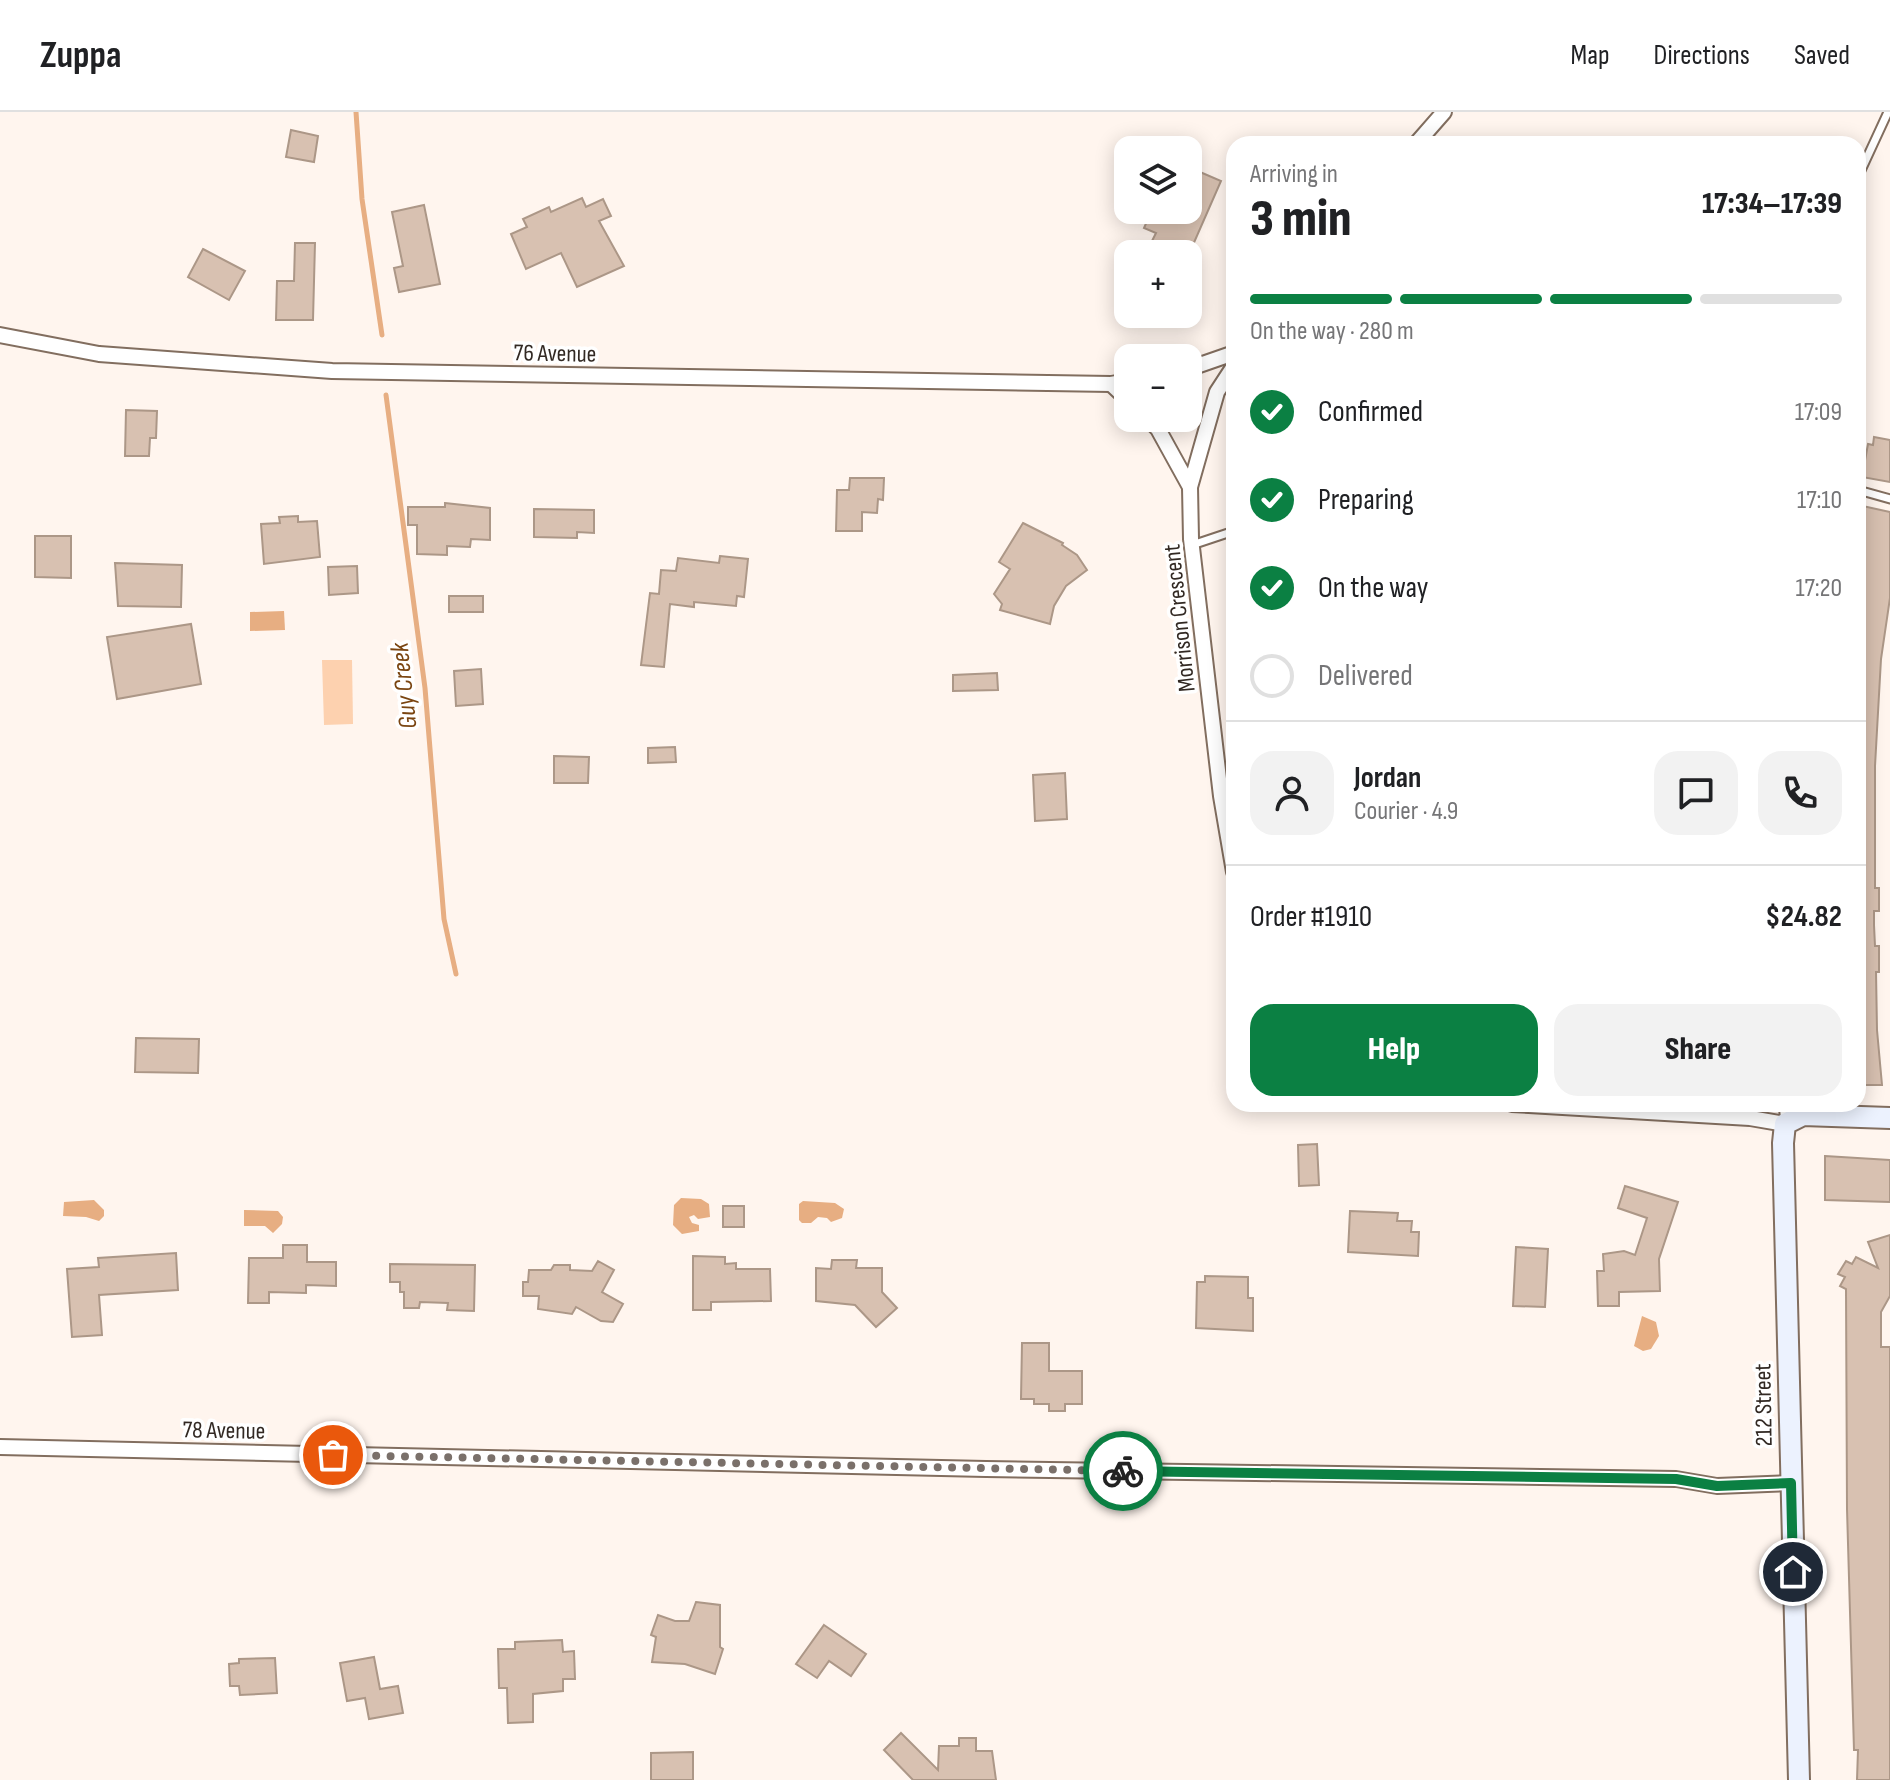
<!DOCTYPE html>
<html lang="en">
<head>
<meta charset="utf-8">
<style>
  :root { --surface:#fff; --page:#f2f2f2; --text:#202124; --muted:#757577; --line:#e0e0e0; --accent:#0b8043 }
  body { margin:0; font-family:"Sofia Sans Condensed",sans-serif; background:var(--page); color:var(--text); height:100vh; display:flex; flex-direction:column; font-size:30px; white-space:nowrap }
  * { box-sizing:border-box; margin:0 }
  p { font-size:26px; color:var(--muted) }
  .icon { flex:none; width:44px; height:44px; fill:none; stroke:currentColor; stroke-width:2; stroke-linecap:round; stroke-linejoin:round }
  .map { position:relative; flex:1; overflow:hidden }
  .drawer { position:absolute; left:1226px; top:24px; width:640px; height:976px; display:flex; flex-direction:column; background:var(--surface); border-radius:24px; box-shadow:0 4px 20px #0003 }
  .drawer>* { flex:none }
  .controls { position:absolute; left:1114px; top:24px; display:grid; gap:16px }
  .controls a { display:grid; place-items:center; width:88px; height:88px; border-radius:16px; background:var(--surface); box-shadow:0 4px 20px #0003; font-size:40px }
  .pin { position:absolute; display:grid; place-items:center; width:68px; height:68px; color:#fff; margin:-34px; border:4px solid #fff; border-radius:50%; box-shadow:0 2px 8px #0007 }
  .courier { position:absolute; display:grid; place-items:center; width:80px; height:80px; margin:-40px; border:6px solid #0b8043; border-radius:50%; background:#fff; color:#222; box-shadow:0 2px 10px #0007 }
  .summary em { font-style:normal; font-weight:800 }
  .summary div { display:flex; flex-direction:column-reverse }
  .summary { display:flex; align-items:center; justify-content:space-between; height:136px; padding:0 24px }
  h1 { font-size:52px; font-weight:800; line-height:60px }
  .bar { display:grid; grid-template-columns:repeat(4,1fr); gap:12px 8px; align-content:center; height:96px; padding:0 24px }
  .bar i { height:10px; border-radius:6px; background:var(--line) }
  .bar .current { background:var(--accent) }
  .bar p { grid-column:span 4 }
  .line { display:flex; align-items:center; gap:20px; padding:0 24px; border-top:2px solid var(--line) }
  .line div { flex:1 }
  .round { display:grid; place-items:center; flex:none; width:84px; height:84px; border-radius:24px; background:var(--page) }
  ol { padding:0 24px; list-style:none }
  li { display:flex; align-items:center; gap:24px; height:88px }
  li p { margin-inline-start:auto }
  li .icon { padding:8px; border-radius:50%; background:var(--accent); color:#fff; stroke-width:4 }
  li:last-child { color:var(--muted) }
  li i { width:44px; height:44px; border:4px solid var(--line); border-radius:50% }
  .button { display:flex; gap:16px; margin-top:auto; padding:16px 24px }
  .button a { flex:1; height:92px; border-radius:24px; background:var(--accent); color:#fff; font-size:32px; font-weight:800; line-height:92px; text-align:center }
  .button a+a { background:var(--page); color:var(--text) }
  header { display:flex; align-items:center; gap:48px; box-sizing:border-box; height:112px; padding:0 40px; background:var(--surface); border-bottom:2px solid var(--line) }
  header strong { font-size:38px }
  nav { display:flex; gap:44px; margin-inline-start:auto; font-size:28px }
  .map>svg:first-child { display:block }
  .green { fill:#fdd1af }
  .water { fill:#e7ae82 }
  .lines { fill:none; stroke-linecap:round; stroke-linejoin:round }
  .stream { stroke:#e7ae82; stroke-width:5 }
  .building { fill:#d8c1b1; stroke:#ac9787; stroke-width:2 }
  .lane-casing { stroke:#826e5f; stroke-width:11 }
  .street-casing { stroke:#826e5f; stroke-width:18 }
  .secondary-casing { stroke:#826e5f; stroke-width:24 }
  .lane { stroke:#fff; stroke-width:7 }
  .street { stroke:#fff; stroke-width:14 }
  .secondary { stroke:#ecf2fe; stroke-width:20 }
  .done { stroke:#7a706a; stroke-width:8; stroke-dasharray:0 14.4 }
  .route { stroke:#0b8043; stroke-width:10 }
  .labels { text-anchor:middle; stroke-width:7; stroke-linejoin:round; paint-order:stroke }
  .street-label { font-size:24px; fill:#322923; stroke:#fff }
  .water-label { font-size:26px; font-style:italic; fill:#7a4511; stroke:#fff }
</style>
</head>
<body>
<header>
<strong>Zuppa</strong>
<nav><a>Map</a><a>Directions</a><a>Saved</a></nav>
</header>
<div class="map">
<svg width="1890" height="1668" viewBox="0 0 1890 1668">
  <rect width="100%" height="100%" fill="#fff5ee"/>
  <polygon class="green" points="322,548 352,548 353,612 324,613"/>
  <g class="water">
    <polygon points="284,499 285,518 250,519 250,500"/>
    <polygon points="681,1086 701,1087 709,1092 710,1105 698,1107 694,1103 689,1105 692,1111 699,1113 699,1119 682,1122 673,1113 674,1093"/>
    <polygon points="94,1088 104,1098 104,1104 99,1109 86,1105 63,1104 64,1090"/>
    <polygon points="803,1089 835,1091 844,1097 842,1106 831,1110 827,1106 818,1105 811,1111 802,1111 799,1108 799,1092"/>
    <polygon points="244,1098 278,1099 283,1105 282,1112 273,1121 265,1114 244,1114"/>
    <polygon points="1642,1204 1656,1210 1659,1224 1651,1237 1643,1239 1634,1234"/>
  </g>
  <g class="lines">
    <g class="stream">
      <polyline points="356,0 362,87 382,223"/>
      <polyline points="386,283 425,576 444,807 456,862"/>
    </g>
  </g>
  <g class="building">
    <polygon points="291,18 318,24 314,50 286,45"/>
    <polygon points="1200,60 1221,69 1189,142 1152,142 1156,133 1151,131 1156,121 1144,116 1152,98 1188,98 1188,88"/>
    <polygon points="582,86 586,95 603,87 611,104 599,109 624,154 577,175 561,141 526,157 511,122 527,115 523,107 549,95 551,100"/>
    <polygon points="424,93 440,172 399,180 394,156 403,154 392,100"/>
    <polygon points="295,131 315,131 313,208 276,208 277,169 294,169"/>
    <polygon points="203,137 245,159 229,188 188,165"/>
    <polygon points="126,298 157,299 156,326 150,326 149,344 125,344"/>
    <polygon points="1874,325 1890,328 1890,370 1862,365 1868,332 1873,333"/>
    <polygon points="850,366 884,366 883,388 878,387 877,401 862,400 862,419 836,419 837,378 849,378"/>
    <polygon points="445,391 490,396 490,428 471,427 470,435 447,434 447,443 417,442 417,413 408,413 408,395 445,395"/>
    <polygon points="1858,393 1890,400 1890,486 1881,547 1875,654 1875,776 1879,776 1879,799 1874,799 1874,813 1875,834 1879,834 1879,860 1876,860 1877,918 1882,973 1858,973"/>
    <polygon points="534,397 594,398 594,421 577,420 577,426 534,425"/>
    <polygon points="298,404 298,410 317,409 320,445 264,452 261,412 280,411 279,405"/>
    <polygon points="1023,411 1063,431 1062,433 1077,443 1087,458 1066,474 1054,494 1050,512 1000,498 1002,492 994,482 1010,457 999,450"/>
    <polygon points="35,424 71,424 71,466 35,465"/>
    <polygon points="720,444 748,447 744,485 737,484 736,494 694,490 694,495 670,492 664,555 641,553 650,481 659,482 661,458 676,459 678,446 719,451"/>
    <polygon points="115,451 182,453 181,495 118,494"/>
    <polygon points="357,454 358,481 329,483 328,455"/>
    <rect x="449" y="484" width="34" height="16"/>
    <polygon points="191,512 201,572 117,587 107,525"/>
    <polygon points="481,557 483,592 456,594 454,559"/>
    <polygon points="997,561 998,578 953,579 953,563"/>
    <polygon points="675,635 676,650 648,651 648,636"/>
    <polygon points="554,644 589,645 588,671 554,671"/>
    <polygon points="1065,661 1067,707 1035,709 1033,663"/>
    <polygon points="136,926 199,927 198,961 135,960"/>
    <polygon points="1317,1032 1319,1073 1299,1074 1298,1033"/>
    <polygon points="1825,1044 1890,1048 1890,1090 1825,1088"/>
    <polygon points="1625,1074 1678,1090 1659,1147 1660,1179 1619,1180 1619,1194 1598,1194 1597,1159 1604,1159 1603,1142 1624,1139 1635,1143 1647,1106 1618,1096"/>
    <rect x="723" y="1094" width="21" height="21"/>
    <polygon points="1350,1099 1398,1101 1397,1109 1412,1109 1411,1120 1419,1120 1418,1144 1348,1140"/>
    <polygon points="1890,1123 1890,1184 1881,1200 1881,1235 1890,1235 1890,1668 1857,1668 1858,1638 1854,1638 1847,1397 1846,1177 1840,1174 1845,1165 1838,1162 1846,1149 1852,1152 1856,1145 1878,1156 1868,1130"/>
    <polygon points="283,1133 307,1133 307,1150 336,1150 336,1174 306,1173 306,1181 269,1180 269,1191 248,1191 249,1146 283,1146"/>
    <polygon points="1516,1135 1548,1137 1545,1195 1513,1194"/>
    <polygon points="176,1141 178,1178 99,1183 102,1223 72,1225 67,1157 99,1155 98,1146"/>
    <polygon points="693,1144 725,1145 725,1152 736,1151 736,1157 770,1157 771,1189 711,1190 711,1198 693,1198"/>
    <polygon points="832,1148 857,1148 856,1156 882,1156 882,1180 897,1196 876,1215 855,1193 816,1189 816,1156 831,1157"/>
    <polygon points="598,1149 614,1158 602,1180 623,1192 613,1210 601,1209 576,1195 572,1202 538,1197 539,1184 523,1184 523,1170 528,1170 529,1158 551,1158 554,1153 570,1153 570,1158 592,1159"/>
    <polygon points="390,1152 475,1153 474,1199 447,1198 448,1191 420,1190 419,1196 404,1196 404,1180 400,1180 400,1170 390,1170"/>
    <polygon points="1205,1164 1248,1165 1248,1186 1253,1186 1253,1219 1196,1216 1197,1170 1205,1170"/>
    <polygon points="1022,1231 1049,1231 1049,1259 1082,1259 1082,1292 1065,1292 1065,1299 1049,1299 1049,1292 1034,1292 1034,1287 1021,1287"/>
    <polygon points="696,1490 720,1493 720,1535 723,1537 715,1562 685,1552 652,1550 656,1525 651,1523 658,1503 675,1509 689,1509"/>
    <polygon points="824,1513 866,1542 851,1564 829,1549 817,1566 796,1552"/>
    <polygon points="562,1528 563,1540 574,1539 575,1567 563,1567 563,1579 533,1582 533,1610 508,1611 507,1576 499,1576 498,1537 515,1537 515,1530"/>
    <polygon points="374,1545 380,1577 398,1574 403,1601 369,1607 365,1586 347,1589 340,1551"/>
    <polygon points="275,1546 277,1581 240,1583 239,1574 230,1574 229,1552 239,1551 239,1547"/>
    <polygon points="901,1621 938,1658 939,1634 959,1634 959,1626 976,1626 976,1639 992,1639 996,1668 913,1668 884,1638"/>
    <polygon points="693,1640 693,1668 651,1668 651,1641"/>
  </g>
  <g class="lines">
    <defs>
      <g id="lane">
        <polyline points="1858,65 1888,0"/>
        <polyline points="1858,378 1890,387"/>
        <polyline points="1192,433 1234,419"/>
        <polyline points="1783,992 1785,1010"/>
      </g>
      <g id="street">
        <polyline points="1416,32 1444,0"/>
        <polyline points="0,223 99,242 332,259 1111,272 1128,269"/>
        <polyline points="1234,254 1217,280 1190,375 1191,427 1221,684 1234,760"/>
        <polyline points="1188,257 1234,241"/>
        <polyline points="1111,272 1128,288"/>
        <polyline points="1147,306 1158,317 1190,375"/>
        <polyline points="1512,992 1750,1006 1785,1012"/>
        <polyline points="0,1335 986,1357 1676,1367 1717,1374 1791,1371"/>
      </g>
      <polyline id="secondary" points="1799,1668 1783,1031 1785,1012 1803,1003 1890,1006"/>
    </defs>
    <use href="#lane" class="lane-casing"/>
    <use href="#street" class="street-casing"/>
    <use href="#secondary" class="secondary-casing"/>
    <use href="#lane" class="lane"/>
    <use href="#street" class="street"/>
    <use href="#secondary" class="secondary"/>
  </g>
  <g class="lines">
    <polyline class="done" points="333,1343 1123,1359"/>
    <polyline class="route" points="1123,1359 1676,1367 1717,1374 1791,1371 1793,1460"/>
  </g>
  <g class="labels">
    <g class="street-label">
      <text transform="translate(555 241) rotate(1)" y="8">76 Avenue</text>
      <text transform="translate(1179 506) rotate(-96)" y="8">Morrison Crescent</text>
      <text transform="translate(1763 1293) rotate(-91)" y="8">212 Street</text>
      <text transform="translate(224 1318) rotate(1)" y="8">78 Avenue</text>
    </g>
    <g class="water-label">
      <text transform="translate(403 574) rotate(-96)" y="9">Guy Creek</text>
    </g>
  </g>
</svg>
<div class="controls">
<a><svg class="icon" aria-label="layers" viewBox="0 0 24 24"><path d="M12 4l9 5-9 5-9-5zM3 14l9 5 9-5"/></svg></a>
<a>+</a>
<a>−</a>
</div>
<div class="pin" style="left:333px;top:1343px;background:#ea580c"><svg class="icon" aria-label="bag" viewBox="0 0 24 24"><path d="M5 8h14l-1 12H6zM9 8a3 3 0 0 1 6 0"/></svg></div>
<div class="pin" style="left:1793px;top:1460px;background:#1f2937"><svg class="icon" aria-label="home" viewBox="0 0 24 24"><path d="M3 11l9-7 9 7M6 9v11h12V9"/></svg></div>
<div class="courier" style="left:1123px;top:1359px"><svg class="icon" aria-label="bike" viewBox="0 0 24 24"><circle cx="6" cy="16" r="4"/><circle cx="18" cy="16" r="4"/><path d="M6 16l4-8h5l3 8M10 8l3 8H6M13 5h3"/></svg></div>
<section class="drawer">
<div class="summary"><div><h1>3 min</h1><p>Arriving in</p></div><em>17:34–17:39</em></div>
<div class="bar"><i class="current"></i><i class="current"></i><i class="current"></i><i></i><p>On the way · 280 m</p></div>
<ol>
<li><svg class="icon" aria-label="check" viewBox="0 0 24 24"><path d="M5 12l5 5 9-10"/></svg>Confirmed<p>17:09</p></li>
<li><svg class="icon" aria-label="check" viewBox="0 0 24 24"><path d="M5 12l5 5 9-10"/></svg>Preparing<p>17:10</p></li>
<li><svg class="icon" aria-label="check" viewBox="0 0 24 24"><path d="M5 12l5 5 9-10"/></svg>On the way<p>17:20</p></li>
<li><i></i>Delivered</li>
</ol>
<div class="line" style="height:144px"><a class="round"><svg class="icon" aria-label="person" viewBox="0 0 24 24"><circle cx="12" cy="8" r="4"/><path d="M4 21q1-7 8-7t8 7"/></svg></a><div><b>Jordan</b><p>Courier · 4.9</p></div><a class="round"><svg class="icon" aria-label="chat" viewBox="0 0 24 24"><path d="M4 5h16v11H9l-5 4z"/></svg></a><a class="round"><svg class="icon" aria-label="phone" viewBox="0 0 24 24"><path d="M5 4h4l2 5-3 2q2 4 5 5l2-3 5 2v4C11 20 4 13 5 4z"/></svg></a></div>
<div class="line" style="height:104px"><div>Order #1910</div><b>$24.82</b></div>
<div class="button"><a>Help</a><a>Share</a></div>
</section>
</div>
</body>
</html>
